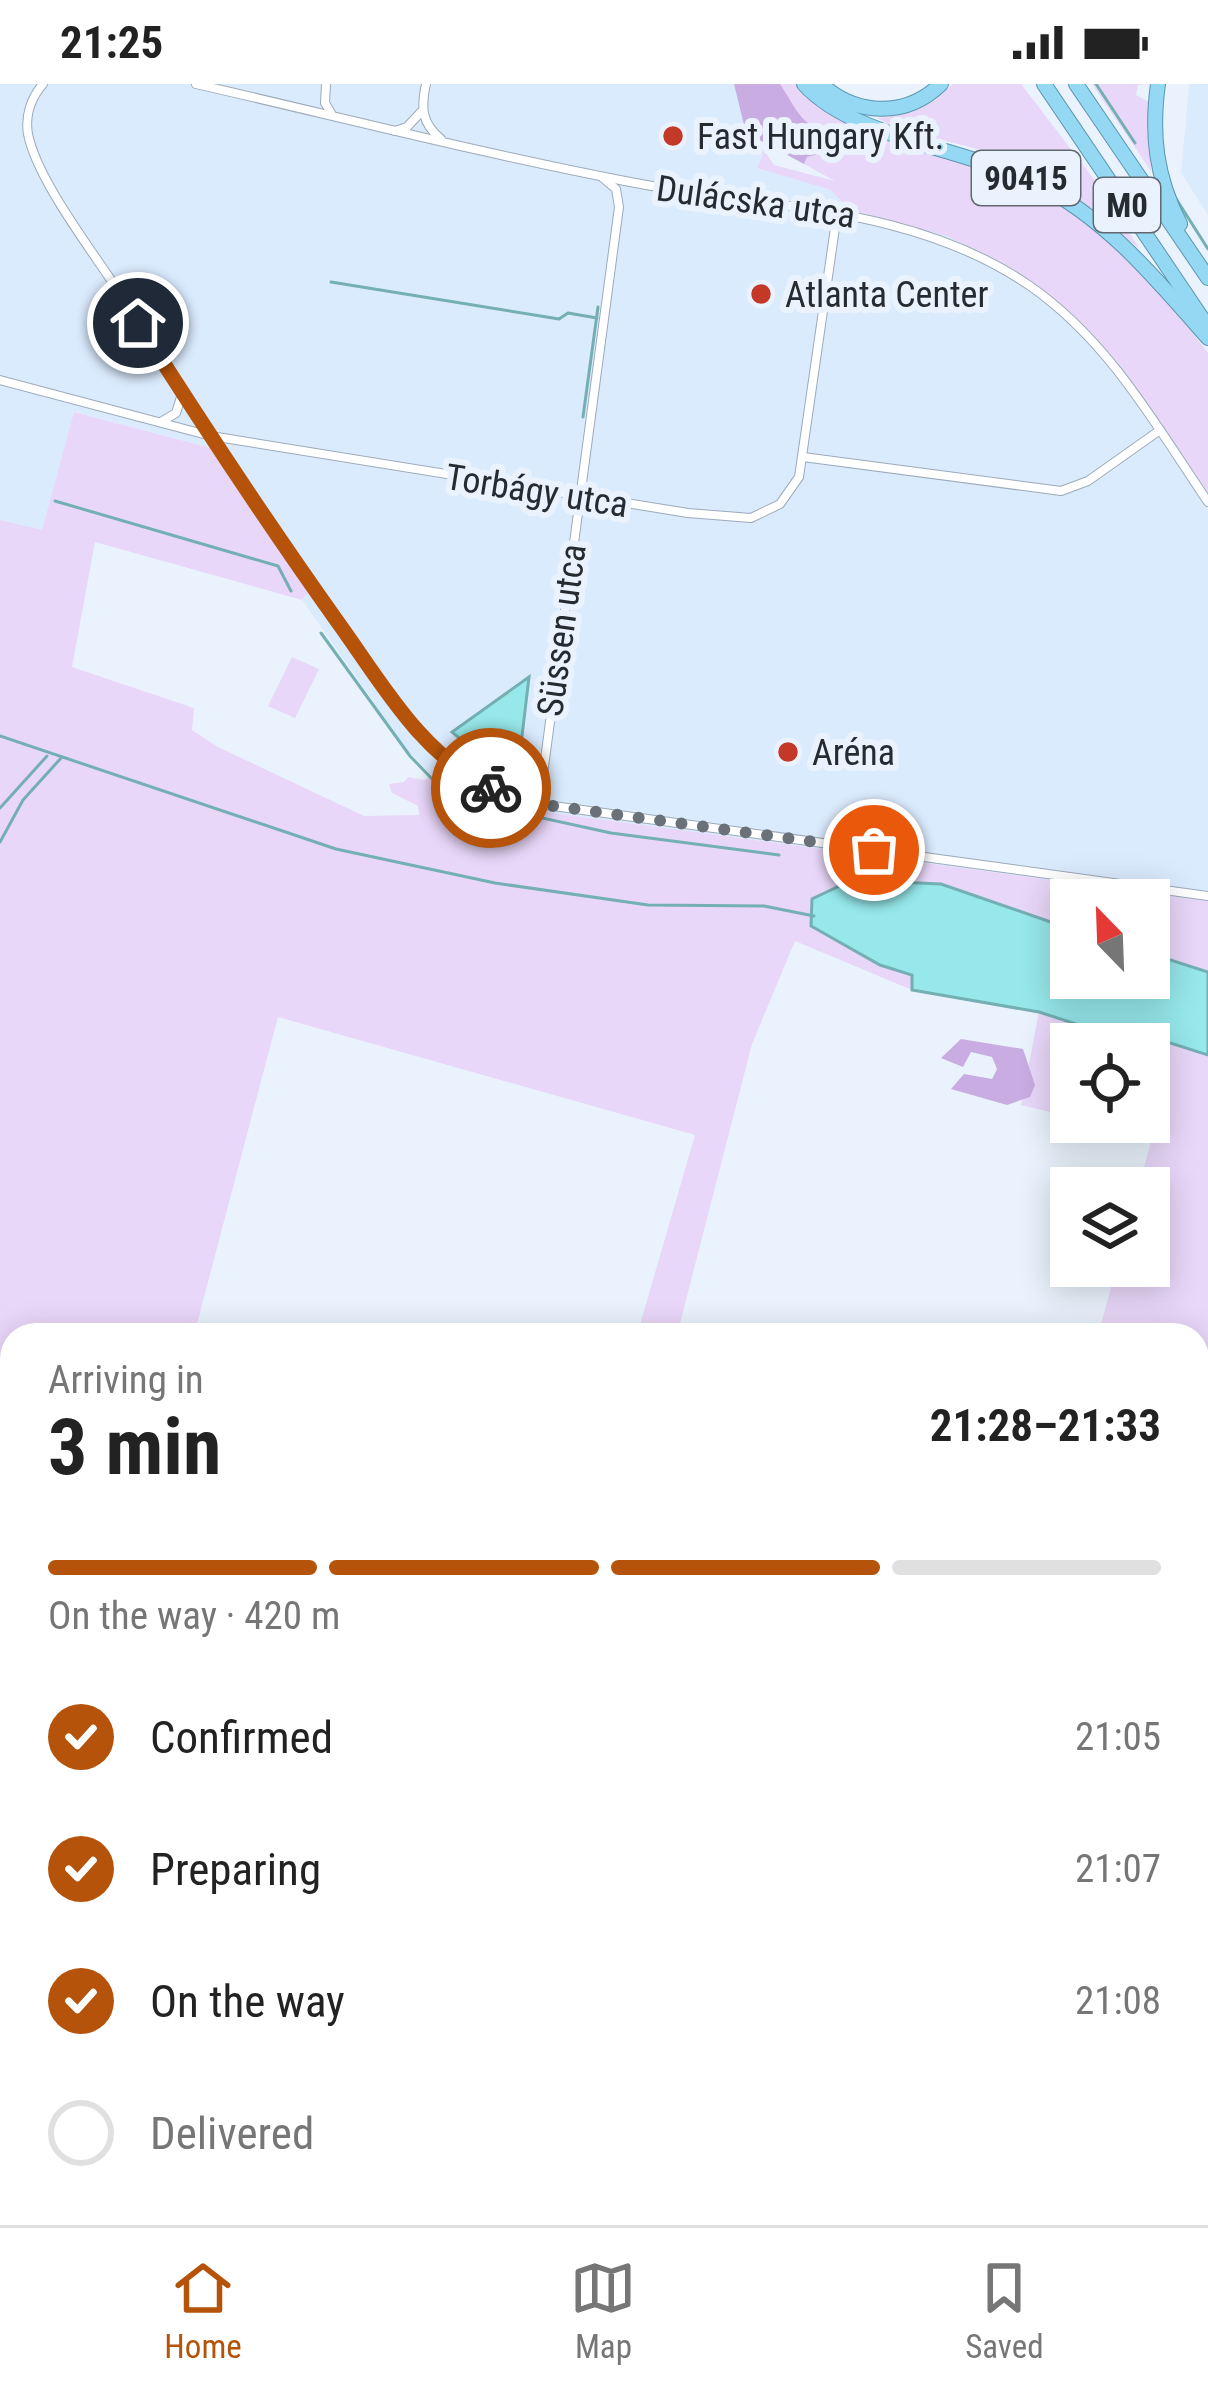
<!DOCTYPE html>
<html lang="en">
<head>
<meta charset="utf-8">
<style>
  :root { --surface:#fff; --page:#f2f2f2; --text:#222; --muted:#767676; --line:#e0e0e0; --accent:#b45309 }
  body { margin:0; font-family:"Roboto Condensed",sans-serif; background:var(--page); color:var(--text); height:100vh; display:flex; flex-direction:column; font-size:45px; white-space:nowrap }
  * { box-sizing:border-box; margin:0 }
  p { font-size:39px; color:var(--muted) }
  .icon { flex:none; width:66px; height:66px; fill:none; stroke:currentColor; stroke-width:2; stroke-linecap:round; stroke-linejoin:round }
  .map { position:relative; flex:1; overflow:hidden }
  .details { position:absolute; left:0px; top:1239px; width:1209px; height:903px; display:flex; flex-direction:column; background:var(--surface); border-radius:36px 36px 0 0; box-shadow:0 6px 30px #0003 }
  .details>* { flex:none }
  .needle { width:78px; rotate:337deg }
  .controls { position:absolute; left:1050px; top:795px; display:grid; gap:24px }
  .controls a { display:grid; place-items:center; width:120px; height:120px; border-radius:0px; background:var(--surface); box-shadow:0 6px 30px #0003; font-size:60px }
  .pin { position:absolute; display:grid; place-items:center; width:102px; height:102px; color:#fff; margin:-51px; border:6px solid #fff; border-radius:50%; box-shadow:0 3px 12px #0007 }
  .courier { position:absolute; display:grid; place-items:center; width:120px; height:120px; margin:-60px; border:9px solid #b45309; border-radius:50%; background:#fff; color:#222; box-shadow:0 3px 15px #0007 }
  .summary em { font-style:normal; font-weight:700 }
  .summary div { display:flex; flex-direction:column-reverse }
  .summary { display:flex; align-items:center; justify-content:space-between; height:204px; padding:0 48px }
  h1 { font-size:78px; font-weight:700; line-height:90px }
  .bar { display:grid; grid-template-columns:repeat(4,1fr); gap:18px 12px; align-content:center; height:144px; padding:0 48px }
  .bar i { height:15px; border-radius:9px; background:var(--line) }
  .bar .active { background:var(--accent) }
  .bar p { grid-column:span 4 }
  ol { padding:0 48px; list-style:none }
  li { display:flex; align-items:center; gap:36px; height:132px }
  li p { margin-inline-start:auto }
  li .icon { padding:12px; border-radius:50%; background:var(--accent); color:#fff; stroke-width:4 }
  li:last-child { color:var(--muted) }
  li i { width:66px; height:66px; border:6px solid var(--line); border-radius:50% }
  .status { display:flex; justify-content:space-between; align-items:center; height:84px; padding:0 60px; background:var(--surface); direction:ltr }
  .status svg { height:33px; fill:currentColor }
  .tab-bar { display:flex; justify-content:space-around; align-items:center; height:168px; border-top:3px solid var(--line); background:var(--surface); font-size:33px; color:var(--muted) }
  .tab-bar a { display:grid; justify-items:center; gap:6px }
  .tab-bar .active { color:var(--accent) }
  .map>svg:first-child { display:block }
  .built { fill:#dbebfe }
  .green { fill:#e9d7f9 }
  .forest { fill:#c8ace2 }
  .water { fill:#96e8eb; stroke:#74afb3; stroke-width:3 }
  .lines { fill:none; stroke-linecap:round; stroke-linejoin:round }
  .stream { stroke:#74afb3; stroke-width:3 }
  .minor-casing { stroke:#9caaba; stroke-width:10 }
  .trunk-casing { stroke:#5c95ad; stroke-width:16 }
  .minor { stroke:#fff; stroke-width:8 }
  .trunk { stroke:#94d8f3; stroke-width:14 }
  .done { stroke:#6a7178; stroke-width:12; stroke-dasharray:0 21.6 }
  .route { stroke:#b45309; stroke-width:15 }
  .poi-dot { fill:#c43827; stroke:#eaf3fd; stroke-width:4.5 }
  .labels { text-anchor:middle; stroke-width:12; stroke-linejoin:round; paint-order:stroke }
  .shield { fill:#eaf3fd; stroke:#60676e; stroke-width:3 }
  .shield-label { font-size:33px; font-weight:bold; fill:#252b31 }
  .poi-label { font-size:36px; fill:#252b31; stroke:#eaf3fd; text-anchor:start }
  .street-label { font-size:36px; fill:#252b31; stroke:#eaf3fd }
</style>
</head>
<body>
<div class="status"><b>21:25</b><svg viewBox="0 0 49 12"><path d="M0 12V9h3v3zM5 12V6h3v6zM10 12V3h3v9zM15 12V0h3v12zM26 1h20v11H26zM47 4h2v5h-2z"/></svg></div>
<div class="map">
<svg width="1208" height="2141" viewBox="0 0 1208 2141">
  <rect width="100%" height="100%" fill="#eaf3fd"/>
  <g class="built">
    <polygon points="0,0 734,0 747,49 764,72 758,84 831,106 848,125 947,152 1024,193 1074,232 1119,280 1208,409 1208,817 553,729 431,691 405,663 302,516 306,513 211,364 75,328 42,447 0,436"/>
    <polygon points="1189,0 1208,0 1208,131 1181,89"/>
  </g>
  <g class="green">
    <polygon points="780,0 797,0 814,19 837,33 1015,95 1072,126 1115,157 1154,199 1208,269 1208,409 1119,280 1074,232 1024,193 947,152 848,125 831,106 757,84 763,71 754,59 756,54 774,81 835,97 804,80 807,73 830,68 797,30"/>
    <path d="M952,0H1021L1093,94L1140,165C1093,128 1048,93 992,70C955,56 911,54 877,34C909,30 931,25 952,0Z"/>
    <polygon points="1092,0 1149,0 1138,1 1136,11 1149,18 1151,87"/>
    <polygon points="74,328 211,364 310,507 302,516 95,458 72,583 194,624 192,646 218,663 364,732 419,731 418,722 392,709 389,700 404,698 408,693 425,696 431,691 553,729 1208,817 1208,888 1149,869 1149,816 1071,816 1071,845 941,800 852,796 812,842 880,881 913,891 912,906 795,857 752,960 677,1251 637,1251 695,1051 278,933 194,1251 12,1251 12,1379 0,1376 0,436 42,446"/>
    <polygon points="292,573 319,585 295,634 268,622"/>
    <polygon points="1039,928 1138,960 1071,960 1071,1033 1021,1021"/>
    <polygon points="1160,956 1208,971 1208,2141 733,2141 728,2130 1197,2130 1197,1251 1098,1251 1117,1182 1149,1182 1149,1104 1138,1104 1151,1058 1092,1038 1149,1038 1149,964 1155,965"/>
  </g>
  <g class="forest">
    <path d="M734,0H780C794,20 798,38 823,47L830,68L807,73L804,80L746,49Z"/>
    <polygon points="961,955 1023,965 1035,1001 1030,1013 1007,1021 951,1005 964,990 992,995 997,985 992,973 971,968 963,983 941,974"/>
    <polygon points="1197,1707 1208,1709 1208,2141 926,2141 923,2130 1197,2130"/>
    <polygon points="236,2130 540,2130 540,2141 234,2141"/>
  </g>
  <g class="water">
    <polygon points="529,593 518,686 513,689 482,673 452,648"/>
    <polygon points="852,796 941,800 1071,845 1071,894 1149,894 1149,869 1208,888 1208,971 1161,956 1154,966 1149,960 1138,960 1039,928 912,906 912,891 880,881 811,842 812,815"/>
  </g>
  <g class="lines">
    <g class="stream">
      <polyline points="1096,0 1135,59"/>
      <polyline points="1175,113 1208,165"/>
      <polyline points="331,198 559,235 568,229 597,234"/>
      <polyline points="583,333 598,223"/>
      <polyline points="55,417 278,482 291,507"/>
      <polyline points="321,549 410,672 435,698 465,717 611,749 779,771"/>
      <polyline points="0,652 336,765 495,799 648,821 764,822 814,832"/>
      <polyline points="0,724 47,672"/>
      <polyline points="0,758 23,716 62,673"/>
      <polyline points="0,1320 12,1336"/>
    </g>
    <defs>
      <g id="minor">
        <path d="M43,0C31,14 25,32 28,50C37,96 93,168 119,208C189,319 260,429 336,535C367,579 396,630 435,667C464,694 500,712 539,720L1208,812"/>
        <path d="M196,0C340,33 484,70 630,98C767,125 911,120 1030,202C1109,257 1155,340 1208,418"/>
        <polyline points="326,0 325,19 331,29"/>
        <path d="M426,0C421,23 421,39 441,55"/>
        <polyline points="395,47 407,43 421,28"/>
        <polyline points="0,296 211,352 688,429 751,434 780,420 799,393 837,130"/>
        <polyline points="161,338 176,329 182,310"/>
        <polyline points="803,373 1061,407 1088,397 1160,346"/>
        <polyline points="539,720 619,123 616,105 603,94"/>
        <polyline points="0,1992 12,1981"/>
        <polyline points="0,2132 5,2141"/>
      </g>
      <g id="trunk">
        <path d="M804,0C852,54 969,65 1038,100C1108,136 1157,196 1208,254"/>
        <path d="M821,0C856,32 906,34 941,0"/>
        <polyline points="1044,0 1208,243"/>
        <polyline points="1076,0 1208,194"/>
        <path d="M1158,0C1151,51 1156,93 1180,140"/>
      </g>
    </defs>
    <use href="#minor" class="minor-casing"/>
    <use href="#trunk" class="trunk-casing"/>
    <use href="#minor" class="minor"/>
    <use href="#trunk" class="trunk"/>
  </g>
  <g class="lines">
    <polyline class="done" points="491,704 539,720 874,766"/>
    <path class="route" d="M138,239C202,340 268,440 337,537C382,599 420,670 491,704"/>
  </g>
  <g class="poi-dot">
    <circle cx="673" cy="52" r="12"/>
    <circle cx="761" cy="210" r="12"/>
    <circle cx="788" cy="668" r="12"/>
  </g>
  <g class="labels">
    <g class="shield">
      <rect x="972" y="67" width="108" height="54" rx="9"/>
      <rect x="1094" y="94" width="66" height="54" rx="9"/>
    </g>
    <g class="shield-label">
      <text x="1026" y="106">90415</text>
      <text x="1127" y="133">M0</text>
    </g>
    <g class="poi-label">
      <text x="697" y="65">Fast Hungary Kft.</text>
      <text x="785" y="223">Atlanta Center</text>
      <text x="812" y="681">Aréna</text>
    </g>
    <g class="street-label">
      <text transform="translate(756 117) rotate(8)" y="13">Dulácska utca</text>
      <text transform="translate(537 406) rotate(9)" y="13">Torbágy utca</text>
      <text transform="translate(561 546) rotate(-82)" y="13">Süssen utca</text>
    </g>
  </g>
</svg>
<div class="controls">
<a><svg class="needle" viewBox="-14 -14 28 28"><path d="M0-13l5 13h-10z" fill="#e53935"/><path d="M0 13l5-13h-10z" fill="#767676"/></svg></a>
<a><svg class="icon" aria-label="locate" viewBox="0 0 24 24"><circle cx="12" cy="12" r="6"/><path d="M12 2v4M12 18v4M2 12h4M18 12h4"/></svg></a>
<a><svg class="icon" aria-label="layers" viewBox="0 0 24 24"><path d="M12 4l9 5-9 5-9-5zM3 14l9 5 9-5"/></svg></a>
</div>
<div class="pin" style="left:874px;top:766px;background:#ea580c"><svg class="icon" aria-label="bag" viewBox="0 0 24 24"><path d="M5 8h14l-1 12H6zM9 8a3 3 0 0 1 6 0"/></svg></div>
<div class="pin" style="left:138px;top:239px;background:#1f2937"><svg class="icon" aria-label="home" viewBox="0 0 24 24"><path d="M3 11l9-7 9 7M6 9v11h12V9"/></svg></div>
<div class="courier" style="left:491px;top:704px"><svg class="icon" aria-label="bike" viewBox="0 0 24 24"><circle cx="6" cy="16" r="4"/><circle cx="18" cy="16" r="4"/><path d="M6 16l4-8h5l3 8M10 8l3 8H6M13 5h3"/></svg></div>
<section class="details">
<div class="summary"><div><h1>3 min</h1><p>Arriving in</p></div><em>21:28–21:33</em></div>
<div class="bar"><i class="active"></i><i class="active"></i><i class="active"></i><i></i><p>On the way · 420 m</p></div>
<ol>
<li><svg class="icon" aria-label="check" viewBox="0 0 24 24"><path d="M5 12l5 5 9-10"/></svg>Confirmed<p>21:05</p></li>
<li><svg class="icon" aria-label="check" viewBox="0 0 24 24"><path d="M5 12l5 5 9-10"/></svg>Preparing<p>21:07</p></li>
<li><svg class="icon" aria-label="check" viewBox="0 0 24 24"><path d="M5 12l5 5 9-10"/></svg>On the way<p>21:08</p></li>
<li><i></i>Delivered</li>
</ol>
</section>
</div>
<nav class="tab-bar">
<a class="active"><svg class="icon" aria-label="home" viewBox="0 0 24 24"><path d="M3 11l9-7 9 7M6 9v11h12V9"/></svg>Home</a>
<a><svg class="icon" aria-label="map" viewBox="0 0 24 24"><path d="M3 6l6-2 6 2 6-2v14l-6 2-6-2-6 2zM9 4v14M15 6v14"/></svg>Map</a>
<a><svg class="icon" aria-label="saved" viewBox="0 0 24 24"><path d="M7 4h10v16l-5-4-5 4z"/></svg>Saved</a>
</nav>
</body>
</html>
